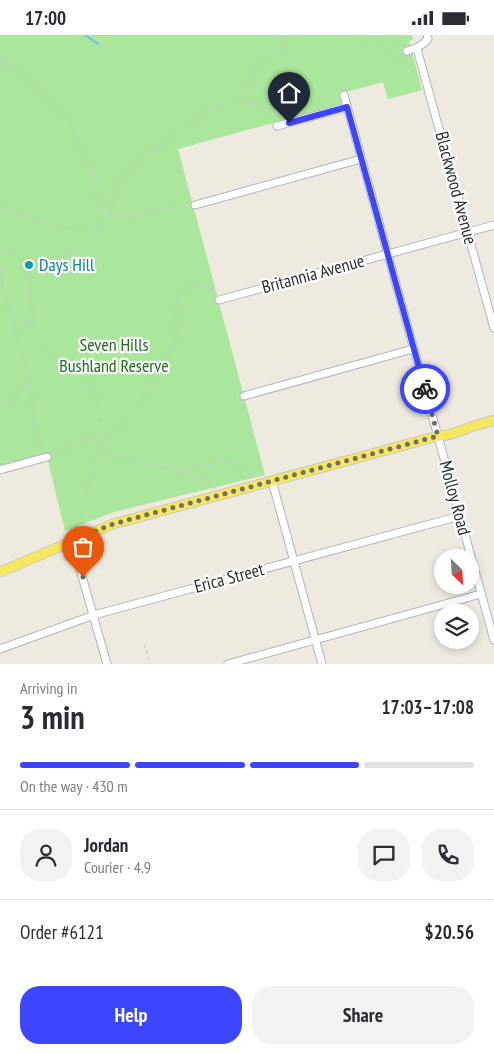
<!DOCTYPE html>
<html lang="en">
<head>
<meta charset="utf-8">
<style>
  :root { --surface:#fff; --page:#f2f2f3; --text:#2b2b33; --muted:#7c7c81; --line:#e1e1e2; --accent:#3c45ff }
  body { margin:0; font-family:"PT Sans Narrow",sans-serif; background:var(--page); color:var(--text); height:100vh; display:flex; flex-direction:column; font-size:19px; white-space:nowrap }
  * { box-sizing:border-box; margin:0 }
  p { font-size:16px; color:var(--muted) }
  .icon { flex:none; width:28px; height:28px; fill:none; stroke:currentColor; stroke-width:2; stroke-linecap:round; stroke-linejoin:round }
  .map { position:relative; height:629px; overflow:hidden }
  .drawer { display:flex; flex-direction:column; background:var(--surface); flex:1 }
  .drawer>* { flex:none }
  .needle { width:32px; rotate:155deg }
  .fabs { position:absolute; left:434px; top:514px; display:grid; gap:10px }
  .fabs a { display:grid; place-items:center; width:45px; height:45px; border-radius:50%; background:var(--surface); box-shadow:0 2px 8px #0003; font-size:25px }
  .pin { position:absolute; display:grid; place-items:center; width:42px; height:42px; color:#fff; margin:-51px -21px; border-radius:50% 50% 50% 0; rotate:-45deg; box-shadow:0 0 5px #0007 }
  .pin .icon { rotate:45deg }
  .courier { position:absolute; display:grid; place-items:center; width:50px; height:50px; margin:-25px; border:4px solid #3c45ff; border-radius:50%; background:#fff; color:#222; box-shadow:0 1px 6px #0007 }
  .summary em { font-style:normal; font-weight:800 }
  .summary div { display:flex; flex-direction:column-reverse }
  .summary { display:flex; align-items:center; justify-content:space-between; height:85px; padding:0 20px }
  h1 { font-size:32px; font-weight:800; line-height:38px }
  .bar { display:grid; grid-template-columns:repeat(4,1fr); gap:8px 5px; align-content:center; height:60px; padding:0 20px }
  .bar i { height:6px; border-radius:4px; background:var(--line) }
  .bar .selected { background:var(--accent) }
  .bar p { grid-column:span 4 }
  .line { display:flex; align-items:center; gap:12px; padding:0 20px; border-top:1px solid var(--line) }
  .line div { flex:1 }
  .round { display:grid; place-items:center; flex:none; width:52px; height:52px; border-radius:20px; background:var(--page) }
  .button { display:flex; gap:10px; margin-top:auto; padding:10px 20px }
  .button a { flex:1; height:58px; border-radius:20px; background:var(--accent); color:#fff; font-size:20px; font-weight:800; line-height:58px; text-align:center }
  .button a+a { background:var(--page); color:var(--text) }
  .status { display:flex; justify-content:space-between; align-items:center; height:35px; padding:0 25px; background:var(--surface); direction:ltr }
  .status svg { height:14px; fill:currentColor }
  .map>svg:first-child { display:block }
  .green { fill:#aae69b }
  .lines { fill:none; stroke-linecap:round; stroke-linejoin:round }
  .stream { stroke:#70bef2; stroke-width:2 }
  .minor-casing { stroke:#b3b3c0; stroke-width:9 }
  .major-casing { stroke:#c8c8c8; stroke-width:11 }
  .path { stroke:#c8c8c8; stroke-width:1; stroke-dasharray:4 2.5; stroke-linecap:butt }
  .minor { stroke:#fff; stroke-width:7 }
  .major { stroke:#f5e75e; stroke-width:9 }
  .done { stroke:#716f6b; stroke-width:5; stroke-dasharray:0 9 }
  .route { stroke:#3c45ff; stroke-width:6 }
  .culture-dot { fill:#0f9aa8; stroke:#fff; stroke-width:2 }
  .labels { text-anchor:middle; stroke-width:4.5; stroke-linejoin:round; paint-order:stroke }
  .street-label { font-size:18px; fill:#2d2d2d; stroke:#fff }
  .culture-label { font-size:18px; fill:#0d838f; stroke:#fff; text-anchor:start }
  .park-label { font-size:18px; fill:#1f6e19; stroke:#fff }
</style>
</head>
<body>
<div class="status"><b>17:00</b><svg viewBox="0 0 49 12"><path d="M0 12V9h3v3zM5 12V6h3v6zM10 12V3h3v9zM15 12V0h3v12zM26 1h20v11H26zM47 4h2v5h-2z"/></svg></div>
<div class="map">
<svg width="494" height="629" viewBox="0 0 494 629">
  <rect width="100%" height="100%" fill="#eeeadf"/>
  <polygon class="green" points="0,0 412,0 413,5 409,6 422,55 388,64 383,47 339,59 342,69 178,114 265,440 114,477 65,496 46,418 0,431"/>
  <g class="lines">
    <polyline class="stream" points="85,0 98,9"/>
    <defs>
      <g id="minor">
        <polyline points="417,14 494,293"/>
        <path d="M407,16C416,14 422,11 428,4L427,0"/>
        <polyline points="344,60 494,605"/>
        <polyline points="277,91 347,72"/>
        <polyline points="195,170 361,124"/>
        <polyline points="219,265 494,190"/>
        <polyline points="244,361 413,314"/>
        <polyline points="0,435 47,422"/>
        <polyline points="272,446 322,629"/>
        <polyline points="72,506 107,629"/>
        <polyline points="0,614 94,580 460,481"/>
        <polyline points="228,629 481,559"/>
      </g>
      <path id="major" d="M0,537L113,489L438,401C452,401 461,395 474,391C481,389 487,387 494,385"/>
    </defs>
    <use href="#minor" class="minor-casing"/>
    <use href="#major" class="major-casing"/>
    <g class="path">
      <path d="M359,0C370,12 387,18 402,22L403,21"/>
      <polyline points="375,0 400,11 405,11"/>
      <polyline points="0,25 24,40 70,88 83,119 97,144 92,156 98,164 98,175 111,181 122,183 190,170"/>
      <path d="M240,63C253,72 271,72 283,82"/>
      <path d="M0,172L18,181L63,193L93,192L97,194L109,180L118,150L145,120L160,112L205,78L216,72L240,63C245,54 250,43 256,35C267,21 284,18 289,0"/>
      <path d="M0,214L16,219C21,224 22,232 30,234"/>
      <polyline points="0,233 2,249 0,250"/>
      <polyline points="2,249 30,346 35,395 43,416"/>
      <polyline points="14,288 32,288"/>
      <polyline points="0,372 14,364 20,354 29,346"/>
      <path d="M100,407C116,396 132,379 142,363C147,354 151,345 157,336C163,328 171,320 174,311C180,295 171,276 179,262C187,246 207,247 217,259"/>
      <path d="M53,419C65,415 79,403 92,405C102,407 105,417 114,420C146,433 183,432 214,450L215,454"/>
      <polyline points="182,437 190,433 231,426 237,428 253,442"/>
      <polyline points="69,501 67,497 78,489 81,483 92,432 100,416 99,407 101,394 98,366 89,346 85,341 67,329 57,320 34,295 29,241 31,234 54,222 77,216 97,194"/>
      <polyline points="144,609 150,629"/>
    </g>
    <use href="#minor" class="minor"/>
    <use href="#major" class="major"/>
  </g>
  <g class="lines">
    <polyline class="done" points="83,542 72,506 113,489 438,401 425,354"/>
    <polyline class="route" points="289,88 347,72 425,354"/>
  </g>
  <circle class="culture-dot" cx="29" cy="230" r="5"/>
  <g class="labels">
    <g class="street-label">
      <text transform="translate(456 153) rotate(75)" y="6">Blackwood Avenue</text>
      <text transform="translate(313 239) rotate(-15)" y="6">Britannia Avenue</text>
      <text transform="translate(455 463) rotate(75)" y="6">Molloy Road</text>
      <text transform="translate(229 543) rotate(-15)" y="6">Erica Street</text>
    </g>
    <g class="culture-label">
      <text x="39" y="236">Days Hill</text>
    </g>
    <g class="park-label">
      <text x="114" y="316">Seven Hills<tspan x="114" dy="21">Bushland Reserve</tspan></text>
    </g>
  </g>
</svg>
<div class="fabs">
<a><svg class="needle" viewBox="-14 -14 28 28"><path d="M0-13l5 13h-10z" fill="#e53935"/><path d="M0 13l5-13h-10z" fill="#7c7c81"/></svg></a>
<a><svg class="icon" aria-label="layers" viewBox="0 0 24 24"><path d="M12 4l9 5-9 5-9-5zM3 14l9 5 9-5"/></svg></a>
</div>
<div class="pin" style="left:83px;top:542px;background:#ea580c"><svg class="icon" aria-label="bag" viewBox="0 0 24 24"><path d="M5 8h14l-1 12H6zM9 8a3 3 0 0 1 6 0"/></svg></div>
<div class="pin" style="left:289px;top:88px;background:#1f2937"><svg class="icon" aria-label="home" viewBox="0 0 24 24"><path d="M3 11l9-7 9 7M6 9v11h12V9"/></svg></div>
<div class="courier" style="left:425px;top:354px"><svg class="icon" aria-label="bike" viewBox="0 0 24 24"><circle cx="6" cy="16" r="4"/><circle cx="18" cy="16" r="4"/><path d="M6 16l4-8h5l3 8M10 8l3 8H6M13 5h3"/></svg></div>
</div>
<section class="drawer">
<div class="summary"><div><h1>3 min</h1><p>Arriving in</p></div><em>17:03–17:08</em></div>
<div class="bar"><i class="selected"></i><i class="selected"></i><i class="selected"></i><i></i><p>On the way · 430 m</p></div>
<div class="line" style="height:90px"><a class="round"><svg class="icon" aria-label="person" viewBox="0 0 24 24"><circle cx="12" cy="8" r="4"/><path d="M4 21q1-7 8-7t8 7"/></svg></a><div><b>Jordan</b><p>Courier · 4.9</p></div><a class="round"><svg class="icon" aria-label="chat" viewBox="0 0 24 24"><path d="M4 5h16v11H9l-5 4z"/></svg></a><a class="round"><svg class="icon" aria-label="phone" viewBox="0 0 24 24"><path d="M5 4h4l2 5-3 2q2 4 5 5l2-3 5 2v4C11 20 4 13 5 4z"/></svg></a></div>
<div class="line" style="height:65px"><div>Order #6121</div><b>$20.56</b></div>
<div class="button"><a>Help</a><a>Share</a></div>
</section>
</body>
</html>
